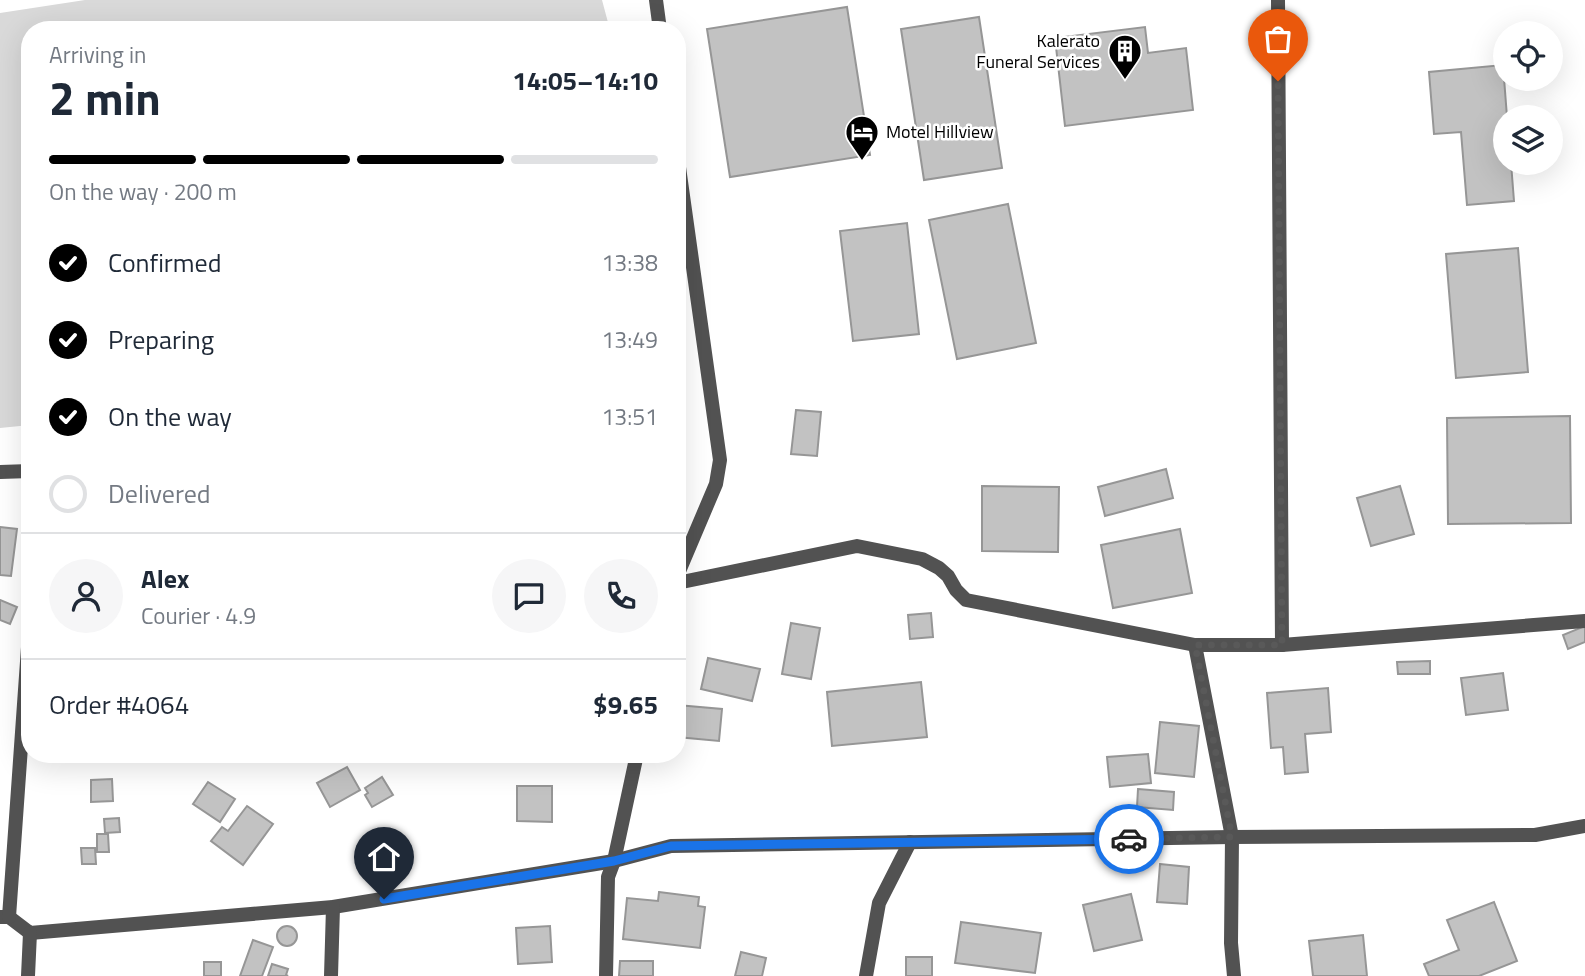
<!DOCTYPE html>
<html lang="en">
<head>
<meta charset="utf-8">
<style>
  :root { --surface:#fff; --page:#f6f6f7; --text:#1f2937; --muted:#747a83; --line:#e0e1e3; --accent:#000 }
  body { margin:0; font-family:"Titillium Web",sans-serif; background:var(--page); color:var(--text); height:100vh; display:flex; flex-direction:column; font-size:26px; white-space:nowrap }
  * { box-sizing:border-box; margin:0 }
  p { font-size:23px; color:var(--muted) }
  .icon { flex:none; width:38px; height:38px; fill:none; stroke:currentColor; stroke-width:2; stroke-linecap:round; stroke-linejoin:round }
  .map { position:relative; flex:1; overflow:hidden }
  .side { position:absolute; left:21px; top:21px; width:665px; height:742px; display:flex; flex-direction:column; background:var(--surface); border-radius:28px; box-shadow:0 7px 28px #0002 }
  .side>* { flex:none }
  .controls { position:absolute; left:1493px; top:21px; display:grid; gap:14px }
  .controls a { display:grid; place-items:center; width:70px; height:70px; border-radius:50%; background:var(--surface); box-shadow:0 7px 28px #0002; font-size:35px }
  .pin { position:absolute; display:grid; place-items:center; width:60px; height:60px; color:#fff; margin:-72px -30px; border-radius:50% 50% 50% 0; rotate:-45deg; box-shadow:0 0 7px #0007 }
  .pin .icon { rotate:45deg }
  .courier { position:absolute; display:grid; place-items:center; width:70px; height:70px; margin:-35px; border:5px solid #1a73e8; border-radius:50%; background:#fff; color:#222; box-shadow:0 2px 9px #0007 }
  .overview em { font-style:normal; font-weight:700 }
  .overview div { display:flex; flex-direction:column-reverse }
  .overview { display:flex; align-items:center; justify-content:space-between; height:119px; padding:0 28px }
  h1 { font-size:46px; font-weight:700; line-height:52px }
  .bar { display:grid; grid-template-columns:repeat(4,1fr); gap:10px 7px; align-content:center; height:84px; padding:0 28px }
  .bar i { height:9px; border-radius:5px; background:var(--line) }
  .bar .on { background:var(--accent) }
  .bar p { grid-column:span 4 }
  .line { display:flex; align-items:center; gap:18px; padding:0 28px; border-top:2px solid var(--line) }
  .line div { flex:1 }
  .round { display:grid; place-items:center; flex:none; width:74px; height:74px; border-radius:37px; background:var(--page) }
  ol { padding:0 28px; list-style:none }
  li { display:flex; align-items:center; gap:21px; height:77px }
  li p { margin-inline-start:auto }
  li .icon { padding:7px; border-radius:50%; background:var(--accent); color:#fff; stroke-width:4 }
  li:last-child { color:var(--muted) }
  li i { width:38px; height:38px; border:4px solid var(--line); border-radius:50% }
  .map>svg:first-child { display:block }
  .green { fill:#d9d9d9 }
  .building { fill:#c2c2c2; stroke:#969696; stroke-width:2 }
  .lines { fill:none; stroke-linecap:round; stroke-linejoin:round }
  .street { stroke:#525252; stroke-width:14 }
  .done { stroke:#595959; stroke-width:7; stroke-dasharray:0 12.6 }
  .route { stroke:#1a73e8; stroke-width:9 }
  .labels { text-anchor:middle; stroke-width:5; stroke-linejoin:round; paint-order:stroke }
  .poi-label { font-size:18px; fill:#000; stroke:#fff; text-anchor:end }
</style>
</head>
<body>
<div class="map">
<svg width="1585" height="976" viewBox="0 0 1585 976">
  <rect width="100%" height="100%" fill="#fff"/>
  <polygon class="green" points="85,0 602,0 610,30 30,30 30,425 0,428 0,13"/>
  <g class="building">
    <polygon points="847,7 870,155 730,177 707,29"/>
    <polygon points="979,17 1002,168 924,180 901,29"/>
    <polygon points="1145,27 1148,53 1186,48 1193,110 1065,126 1055,38"/>
    <polygon points="1503,65 1507,117 1505,117 1505,163 1511,163 1514,201 1467,205 1461,132 1434,134 1429,72"/>
    <polygon points="1008,204 1036,343 957,359 929,220"/>
    <polygon points="907,223 919,334 853,341 840,231"/>
    <polygon points="1518,248 1528,372 1456,378 1446,254"/>
    <polygon points="796,410 821,412 817,456 791,454"/>
    <polygon points="1570,416 1571,523 1448,524 1447,418"/>
    <polygon points="1166,469 1173,498 1105,516 1098,487"/>
    <polygon points="982,486 1059,487 1058,552 982,551"/>
    <polygon points="1400,486 1414,534 1371,546 1357,498"/>
    <polygon points="0,527 17,529 11,576 0,575"/>
    <polygon points="1180,529 1192,593 1113,608 1101,545"/>
    <polygon points="0,600 17,607 10,624 0,620"/>
    <polygon points="931,613 933,637 910,639 908,615"/>
    <polygon points="791,623 820,628 811,679 782,674"/>
    <polygon points="1585,626 1585,642 1568,649 1563,635"/>
    <polygon points="708,658 760,669 752,701 701,689"/>
    <polygon points="1430,661 1430,674 1398,674 1397,662"/>
    <polygon points="1503,673 1508,710 1466,715 1461,678"/>
    <polygon points="921,682 927,737 832,746 827,692"/>
    <polygon points="1328,688 1331,732 1305,734 1308,772 1285,774 1283,747 1271,748 1267,693"/>
    <polygon points="677,705 722,709 719,741 677,737"/>
    <polygon points="1160,722 1199,726 1194,777 1155,773"/>
    <polygon points="1148,754 1151,783 1110,787 1107,757"/>
    <polygon points="347,767 360,790 330,807 317,783"/>
    <polygon points="382,777 393,795 372,807 365,795 368,793 365,788"/>
    <polygon points="112,779 113,801 91,802 91,780"/>
    <polygon points="208,782 235,799 220,822 193,804"/>
    <polygon points="517,786 552,786 552,822 517,821"/>
    <polygon points="1138,789 1174,792 1173,810 1137,807"/>
    <polygon points="247,806 273,824 243,865 211,841 222,827 228,831"/>
    <polygon points="119,818 120,832 105,833 104,819"/>
    <polygon points="97,834 108,834 109,852 97,852"/>
    <polygon points="81,848 95,848 96,864 82,864"/>
    <polygon points="1160,864 1189,867 1187,904 1157,902"/>
    <polygon points="659,892 699,897 698,906 705,907 700,948 623,939 627,898 658,901"/>
    <polygon points="1131,894 1142,940 1094,951 1083,905"/>
    <polygon points="1494,902 1517,961 1479,976 1429,976 1424,964 1459,950 1447,920"/>
    <polygon points="961,922 1041,933 1035,973 955,963"/>
    <circle cx="287" cy="936" r="10"/>
    <polygon points="550,926 552,962 518,964 516,928"/>
    <polygon points="1363,935 1367,976 1313,976 1309,941"/>
    <polygon points="253,940 273,947 262,976 240,976"/>
    <polygon points="741,952 766,958 762,976 735,976"/>
    <rect x="906" y="957" width="26" height="19"/>
    <polygon points="620,961 653,961 653,976 619,976"/>
    <rect x="204" y="962" width="17" height="14"/>
    <polygon points="272,964 288,969 286,975 288,976 268,976"/>
  </g>
  <g class="lines">
    <g class="street">
      <polyline points="656,0 660,30"/>
      <polyline points="1278,0 1282,645"/>
      <polyline points="677,153 720,460 716,484 677,576"/>
      <polyline points="0,472 30,471"/>
      <polyline points="677,583 857,546 922,559 939,568 948,576 956,590 966,600 1195,645 1282,645 1585,621"/>
      <polyline points="1195,645 1232,837 1231,943 1234,976"/>
      <polyline points="0,917 9,917 30,933 333,907 614,861 671,846 1232,837 1535,835 1585,826"/>
      <polyline points="9,917 30,619"/>
      <polyline points="28,976 30,933"/>
      <polyline points="331,976 333,907"/>
      <polyline points="606,976 608,877 614,861 637,754"/>
      <polyline points="866,976 879,903 910,842"/>
    </g>
  </g>
  <g class="lines">
    <polyline class="done" points="1129,839 1232,837 1195,645 1282,645 1278,81"/>
    <polyline class="route" points="384,899 614,861 671,846 1129,839"/>
  </g>
  <defs>
    <symbol id="building-pin" viewBox="-11 -11 22 30"><path d="M0 17L-7.5 6A9.5 9.5 0 1 1 7.5 6Z" fill="#000" stroke="#fff"/><path d="M-4-6H4V6H1V3H-1V6H-4ZM-2.5-4.3h1.7v1.8h-1.7ZM.8-4.3h1.7v1.8H.8ZM-2.5-1h1.7V.8h-1.7ZM.8-1h1.7V.8H.8Z" fill="#fff"/></symbol>
    <symbol id="hotel-pin" viewBox="-11 -11 22 30"><path d="M0 17L-7.5 6A9.5 9.5 0 1 1 7.5 6Z" fill="#000" stroke="#fff"/><path d="M-6-4.5h1.5V1H6V5H4.5V3h-9V5H-6ZM-4 0a1.8 1.8 0 1 1 3.6 0ZM.5 0V-2.5h3Q6-2.5 6 0Z" fill="#fff"/></symbol>
  </defs>
  <g fill-rule="evenodd">
    <use href="#building-pin" x="1106" y="32" width="38" height="52"/>
    <use href="#hotel-pin" x="843" y="113" width="38" height="52"/>
  </g>
  <g class="labels">
    <g class="poi-label">
      <text x="1100" y="47">Kalerato<tspan x="1100" dy="21">Funeral Services</tspan></text>
      <text x="886" y="138" text-anchor="start">Motel Hillview</text>
    </g>
  </g>
</svg>
<div class="controls">
<a><svg class="icon" aria-label="locate" viewBox="0 0 24 24"><circle cx="12" cy="12" r="6"/><path d="M12 2v4M12 18v4M2 12h4M18 12h4"/></svg></a>
<a><svg class="icon" aria-label="layers" viewBox="0 0 24 24"><path d="M12 4l9 5-9 5-9-5zM3 14l9 5 9-5"/></svg></a>
</div>
<div class="pin" style="left:1278px;top:81px;background:#ea580c"><svg class="icon" aria-label="bag" viewBox="0 0 24 24"><path d="M5 8h14l-1 12H6zM9 8a3 3 0 0 1 6 0"/></svg></div>
<div class="pin" style="left:384px;top:899px;background:#1f2937"><svg class="icon" aria-label="home" viewBox="0 0 24 24"><path d="M3 11l9-7 9 7M6 9v11h12V9"/></svg></div>
<div class="courier" style="left:1129px;top:839px"><svg class="icon" aria-label="car" viewBox="0 0 24 24"><path d="M5 17H2v-5l4-1 3-4h7l3 4 3 1v5h-3M9 17h6M6 11h13"/><circle cx="7" cy="17" r="2"/><circle cx="17" cy="17" r="2"/></svg></div>
<section class="side">
<div class="overview"><div><h1>2 min</h1><p>Arriving in</p></div><em>14:05–14:10</em></div>
<div class="bar"><i class="on"></i><i class="on"></i><i class="on"></i><i></i><p>On the way · 200 m</p></div>
<ol>
<li><svg class="icon" aria-label="check" viewBox="0 0 24 24"><path d="M5 12l5 5 9-10"/></svg>Confirmed<p>13:38</p></li>
<li><svg class="icon" aria-label="check" viewBox="0 0 24 24"><path d="M5 12l5 5 9-10"/></svg>Preparing<p>13:49</p></li>
<li><svg class="icon" aria-label="check" viewBox="0 0 24 24"><path d="M5 12l5 5 9-10"/></svg>On the way<p>13:51</p></li>
<li><i></i>Delivered</li>
</ol>
<div class="line" style="height:126px"><a class="round"><svg class="icon" aria-label="person" viewBox="0 0 24 24"><circle cx="12" cy="8" r="4"/><path d="M4 21q1-7 8-7t8 7"/></svg></a><div><b>Alex</b><p>Courier · 4.9</p></div><a class="round"><svg class="icon" aria-label="chat" viewBox="0 0 24 24"><path d="M4 5h16v11H9l-5 4z"/></svg></a><a class="round"><svg class="icon" aria-label="phone" viewBox="0 0 24 24"><path d="M5 4h4l2 5-3 2q2 4 5 5l2-3 5 2v4C11 20 4 13 5 4z"/></svg></a></div>
<div class="line" style="height:91px"><div>Order #4064</div><b>$9.65</b></div>
</section>
</div>
</body>
</html>
